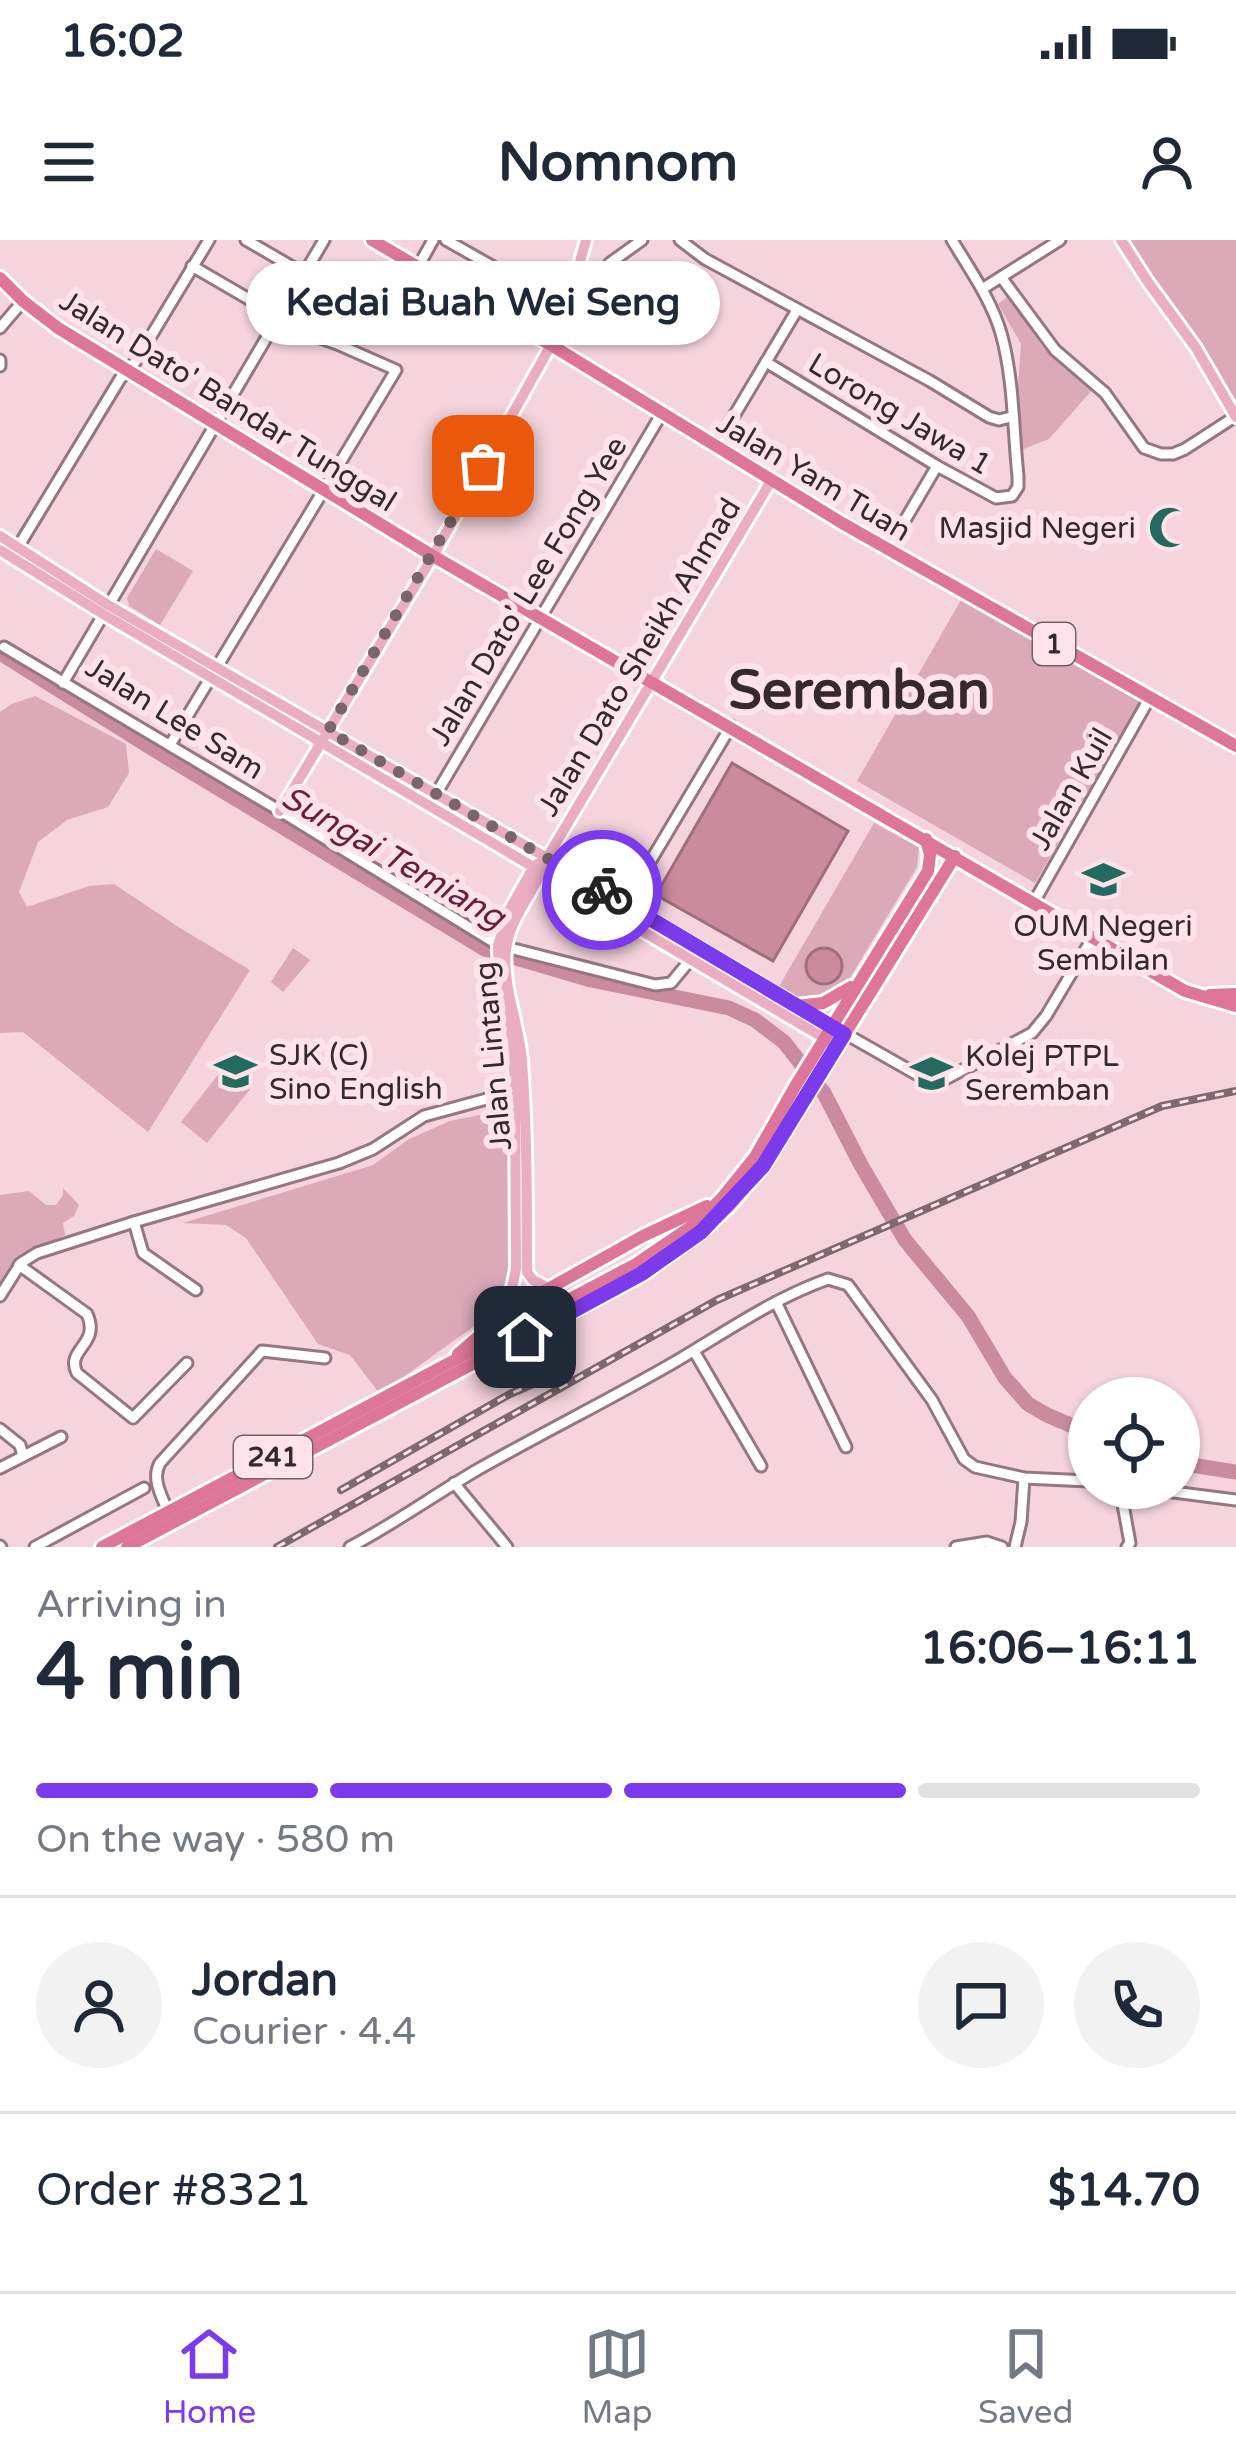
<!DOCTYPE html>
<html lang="en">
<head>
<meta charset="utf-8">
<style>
  :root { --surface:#fff; --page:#f2f2f3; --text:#1f2937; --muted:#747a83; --line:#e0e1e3; --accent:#7c3aed }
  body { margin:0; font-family:"Varela Round",sans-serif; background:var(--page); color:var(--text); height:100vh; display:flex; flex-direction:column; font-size:45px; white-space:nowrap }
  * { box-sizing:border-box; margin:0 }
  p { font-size:39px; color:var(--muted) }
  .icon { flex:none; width:66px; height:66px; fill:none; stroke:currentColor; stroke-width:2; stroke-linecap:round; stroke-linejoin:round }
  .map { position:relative; height:1307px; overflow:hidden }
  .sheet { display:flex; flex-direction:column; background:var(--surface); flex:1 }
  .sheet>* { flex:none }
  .controls { position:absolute; left:1068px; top:1137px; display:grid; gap:24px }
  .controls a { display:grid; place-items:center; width:132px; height:132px; border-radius:50%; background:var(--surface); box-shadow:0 3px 9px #0004; font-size:60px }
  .pin { position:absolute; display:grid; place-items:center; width:102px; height:102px; color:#fff; margin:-51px; border-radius:24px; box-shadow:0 6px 18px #0006 }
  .courier { position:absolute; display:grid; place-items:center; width:120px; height:120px; margin:-60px; border:9px solid #7c3aed; border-radius:50%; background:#fff; color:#222; box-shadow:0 3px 15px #0007 }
  .bubble { position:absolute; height:84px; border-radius:42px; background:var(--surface); box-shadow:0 3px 9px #0004; font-size:39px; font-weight:800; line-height:84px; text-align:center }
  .head em { font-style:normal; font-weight:800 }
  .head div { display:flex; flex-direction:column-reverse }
  .head { display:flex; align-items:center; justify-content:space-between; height:204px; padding:0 36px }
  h1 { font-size:78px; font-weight:800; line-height:90px }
  .bar { display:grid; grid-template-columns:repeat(4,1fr); gap:18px 12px; align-content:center; height:144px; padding:0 36px }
  .bar i { height:15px; border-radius:9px; background:var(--line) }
  .bar .selected { background:var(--accent) }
  .bar p { grid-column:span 4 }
  .line { display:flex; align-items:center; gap:30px; padding:0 36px; border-top:3px solid var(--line) }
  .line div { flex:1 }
  .round { display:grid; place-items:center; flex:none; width:126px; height:126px; border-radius:63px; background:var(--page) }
  .status { display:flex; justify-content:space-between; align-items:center; height:84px; padding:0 60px; background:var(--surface); direction:ltr }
  .status svg { height:33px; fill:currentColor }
  header { display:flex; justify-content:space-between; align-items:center; height:156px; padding:0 36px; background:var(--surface); font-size:54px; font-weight:800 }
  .tab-bar { display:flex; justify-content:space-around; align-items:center; height:168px; border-top:3px solid var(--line); background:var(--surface); font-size:33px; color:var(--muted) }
  .tab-bar a { display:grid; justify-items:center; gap:6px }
  .tab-bar .selected { color:var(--accent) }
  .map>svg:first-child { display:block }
  .green { fill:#dca9b8 }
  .water { fill:#cb8b9e; stroke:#9e6e7c; stroke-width:3 }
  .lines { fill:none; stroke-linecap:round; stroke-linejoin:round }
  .river { stroke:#cb8b9e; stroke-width:15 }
  .minor-casing { stroke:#957780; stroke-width:15 }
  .major-casing { stroke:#fff; stroke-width:16 }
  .highway-casing { stroke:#fff; stroke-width:18 }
  .minor { stroke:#fff; stroke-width:9 }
  .major { stroke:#ebadc2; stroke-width:10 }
  .highway { stroke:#dd7699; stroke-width:12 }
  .rail-casing { stroke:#7e696f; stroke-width:8 }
  .rail { stroke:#fee3eb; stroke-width:3; stroke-dasharray:9; stroke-linecap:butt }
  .done { stroke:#79656b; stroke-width:12; stroke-dasharray:0 21.6 }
  .route { stroke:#7c3aed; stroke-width:15 }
  .labels { text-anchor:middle; stroke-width:12; stroke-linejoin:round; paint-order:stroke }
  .shield { fill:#fee3eb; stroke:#726166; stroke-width:3 }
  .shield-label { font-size:27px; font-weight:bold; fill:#36292d }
  .street-label { font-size:30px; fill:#36292d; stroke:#fee3eb }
  .poi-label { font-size:30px; fill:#36292d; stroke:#fee3eb; text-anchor:start }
  .water-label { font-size:33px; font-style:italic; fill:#6a1d3c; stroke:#fee3eb }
  .town-label { font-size:54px; font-weight:bold; fill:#36292d; stroke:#fee3eb }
</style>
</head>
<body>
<div class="status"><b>16:02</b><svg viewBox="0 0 49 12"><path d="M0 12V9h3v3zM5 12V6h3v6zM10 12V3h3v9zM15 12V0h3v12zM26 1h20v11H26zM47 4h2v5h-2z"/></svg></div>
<header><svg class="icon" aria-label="menu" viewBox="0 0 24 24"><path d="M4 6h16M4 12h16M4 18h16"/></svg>Nomnom<svg class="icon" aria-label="person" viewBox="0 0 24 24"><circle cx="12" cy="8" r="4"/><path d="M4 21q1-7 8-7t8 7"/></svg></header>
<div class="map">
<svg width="1236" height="1307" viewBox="0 0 1236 1307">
  <rect width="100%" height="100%" fill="#f5d4dd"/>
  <g class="green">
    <polygon points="1126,0 1236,0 1236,163 1200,105 1152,44"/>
    <polygon points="1008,56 1042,106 1093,149 1049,199 1021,210 1017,162 1021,104 998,64"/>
    <polygon points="156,309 193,331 160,385 129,366 127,358"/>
    <polygon points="961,360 1140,462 1035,643 857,541"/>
    <polygon points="35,456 126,504 129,533 108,567 67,580 38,602 19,652 27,667 89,646 114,644 180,688 250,730 148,892 23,792 0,793 0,472 12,464"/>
    <polygon points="874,583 919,607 917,627 850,738 838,749 822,758 798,761 778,748"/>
    <polygon points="293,708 310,720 283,752 271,742"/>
    <polygon points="224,827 251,848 207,903 181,882"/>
    <polygon points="495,872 509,880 513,1052 506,1063 380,1154 350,1115 318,1104 246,998 226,985 183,983 373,925 409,899 450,881"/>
    <polygon points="63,948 79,965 74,976 63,983 65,995 15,1018 0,1043 0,955 29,951 46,965 56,965 63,955"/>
  </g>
  <g class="water">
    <polygon points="732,523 848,591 773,721 656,655"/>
    <circle cx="824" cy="726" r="18"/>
  </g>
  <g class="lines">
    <g class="river">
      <polyline points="0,413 153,509 485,709 591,740 729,768 755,780 784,802 824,853 861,925 905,1000 968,1076 1005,1138 1028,1164 1047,1175 1089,1193"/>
      <polyline points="1179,1223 1236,1232"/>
    </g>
    <defs>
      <g id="minor">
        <polyline points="246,0 363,68"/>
        <polyline points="446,0 566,68"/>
        <polyline points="680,0 705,19 930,141 989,177 999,180 1011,177"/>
        <polyline points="192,26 278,76"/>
        <polyline points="418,27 433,0"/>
        <polyline points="1001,37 1055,110 1105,153 1144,208 1161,214 1173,214 1185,209 1236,176"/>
        <polyline points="982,49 1060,0"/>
        <polyline points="572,50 586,55 610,23 642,0"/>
        <polyline points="0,88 23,61"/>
        <polyline points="0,120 0,126"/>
        <path d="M766,122L937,226L996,258L1012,256L1018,247V236C1013,190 1014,139 1001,93C991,59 970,30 952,0"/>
        <polyline points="716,206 797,70"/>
        <polyline points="888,309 937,226"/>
        <polyline points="12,317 120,139 136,121 209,0"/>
        <polyline points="4,407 280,571 498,705 655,745 671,743 691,719"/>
        <polyline points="63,443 324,0"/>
        <polyline points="170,505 396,130 337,104 275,82"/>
        <polyline points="436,554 662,173"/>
        <polyline points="1034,662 1149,459"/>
        <polyline points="625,664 731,486"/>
        <polyline points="844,793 932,843 940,842 1032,793 1046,776 1093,697"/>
        <polyline points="134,982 143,1013 196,1050"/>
        <path d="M19,1025L87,1074C101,1105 65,1109 77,1133L133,1178L187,1123"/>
        <polyline points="0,1056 21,1023 37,1013 134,982 339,923 373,909 424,876 520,850"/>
        <polyline points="776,1062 846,1207"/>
        <polyline points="694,1111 761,1226"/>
        <polyline points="0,1189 20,1205 23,1216"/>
        <polyline points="0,1228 61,1197"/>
        <polyline points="454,1243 507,1307"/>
        <polyline points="1120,1248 1130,1303 1127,1307"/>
        <polyline points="1142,1248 1236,1260"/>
        <path d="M168,1272C162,1256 151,1239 160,1223L262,1111L325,1118"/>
        <polyline points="0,1306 1,1307"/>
        <polyline points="35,1307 144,1248"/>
        <path d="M350,1307C394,1284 434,1255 477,1230C542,1193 609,1160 673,1123C724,1093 772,1059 828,1039L848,1045L932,1160L964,1219L975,1227L1024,1238L1089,1241"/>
        <polyline points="956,1307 987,1302 1002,1307"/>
        <polyline points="1015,1307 1021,1282 1024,1238"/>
      </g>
      <g id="major">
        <polyline points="1121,0 1148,42 1196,108 1236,177"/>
        <polyline points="0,296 108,365 547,618 844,793"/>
        <polyline points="0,310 103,374 836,805"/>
        <polyline points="280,571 433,316 551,105 572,50 586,0"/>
        <path d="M548,1048L533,1040L527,1032C527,961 527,890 522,820C519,784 502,746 506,710C510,675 537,650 547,618L771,241"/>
        <polyline points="507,1072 516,1029 515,851 513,803 499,741 498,705 510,669 534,626 539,623"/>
      </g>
      <g id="highway">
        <polyline points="372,0 551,105 842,283 1236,506"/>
        <polyline points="0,38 23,61 58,88 433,316 1185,751 1236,766"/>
        <polyline points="1210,755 1236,754"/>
        <polyline points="797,766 823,763 851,747"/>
        <polyline points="458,1114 507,1072 643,996 707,966"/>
        <polyline points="102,1307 636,1024 695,984 721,959 755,917 796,845 928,631 930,615 926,599"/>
        <polyline points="127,1307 641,1035 701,992 729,966 763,926 955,616"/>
      </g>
    </defs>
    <use href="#minor" class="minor-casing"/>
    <use href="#major" class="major-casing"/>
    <use href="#highway" class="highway-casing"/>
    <use href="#minor" class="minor"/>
    <use href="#major" class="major"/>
    <use href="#highway" class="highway"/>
    <defs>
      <g id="rail">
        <polyline points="341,1250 510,1154 556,1134"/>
        <polyline points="277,1307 717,1060 1162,866 1236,851"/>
      </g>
    </defs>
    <use href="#rail" class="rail-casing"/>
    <use href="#rail" class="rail"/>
  </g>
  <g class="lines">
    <polyline class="done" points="483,226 328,491 602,650"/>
    <polyline class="route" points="525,1097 641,1034 701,992 763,926 844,794 602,650"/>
  </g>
  <defs>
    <symbol id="mosque-bare" viewBox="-9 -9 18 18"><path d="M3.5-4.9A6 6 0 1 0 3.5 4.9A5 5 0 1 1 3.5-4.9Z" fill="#246a5e" stroke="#fee3eb" stroke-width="2.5" paint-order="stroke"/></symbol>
    <symbol id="university-bare" viewBox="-9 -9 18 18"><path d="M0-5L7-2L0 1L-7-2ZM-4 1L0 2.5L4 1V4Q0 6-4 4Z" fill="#246a5e" stroke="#fee3eb" stroke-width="2.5" paint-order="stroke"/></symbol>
    <symbol id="school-bare" viewBox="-9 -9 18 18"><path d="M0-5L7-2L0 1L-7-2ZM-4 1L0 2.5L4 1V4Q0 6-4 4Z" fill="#246a5e" stroke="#fee3eb" stroke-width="2.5" paint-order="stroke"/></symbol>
  </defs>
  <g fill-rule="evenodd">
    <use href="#mosque-bare" x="1140" y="258" width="59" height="59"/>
    <use href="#university-bare" x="1074" y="610" width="59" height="59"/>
    <use href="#school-bare" x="206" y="802" width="59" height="59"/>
    <use href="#university-bare" x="902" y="804" width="59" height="59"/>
  </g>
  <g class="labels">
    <g class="shield">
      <rect x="1033" y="383" width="42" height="42" rx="9"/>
      <rect x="234" y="1196" width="78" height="42" rx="9"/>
    </g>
    <g class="shield-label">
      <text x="1054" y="413">1</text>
      <text x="273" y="1226">241</text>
    </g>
    <g class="street-label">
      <text transform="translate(228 161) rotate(32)" y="10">Jalan Dato' Bandar Tunggal</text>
      <text transform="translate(900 174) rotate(31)" y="10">Lorong Jawa 1</text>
      <text transform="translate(814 237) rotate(31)" y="10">Jalan Yam Tuan</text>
      <text transform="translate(528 351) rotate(-59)" y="10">Jalan Dato' Lee Fong Yee</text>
      <text transform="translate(639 417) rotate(-59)" y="10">Jalan Dato Sheikh Ahmad</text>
      <text transform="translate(175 478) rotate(32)" y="10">Jalan Lee Sam</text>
      <text transform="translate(1071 549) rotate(-60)" y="10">Jalan Kuil</text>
      <text transform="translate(493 816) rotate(-95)" y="10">Jalan Lintang</text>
    </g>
    <g class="poi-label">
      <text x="1136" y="298" text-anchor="end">Masjid Negeri</text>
      <text x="1103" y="696" text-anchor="middle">OUM Negeri<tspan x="1103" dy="34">Sembilan</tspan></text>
      <text x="269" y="825">SJK (C)<tspan x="269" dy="34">Sino English</tspan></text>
      <text x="965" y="826">Kolej PTPL<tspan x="965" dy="34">Seremban</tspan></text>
    </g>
    <g class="water-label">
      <text transform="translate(394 616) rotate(30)" y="12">Sungai Temiang</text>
    </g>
    <g class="town-label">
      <text x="859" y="468">Seremban</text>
    </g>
  </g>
</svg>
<div class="controls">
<a><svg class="icon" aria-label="locate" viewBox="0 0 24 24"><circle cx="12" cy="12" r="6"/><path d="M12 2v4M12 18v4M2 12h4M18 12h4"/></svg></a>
</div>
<div class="pin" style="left:483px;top:226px;background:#ea580c"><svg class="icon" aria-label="bag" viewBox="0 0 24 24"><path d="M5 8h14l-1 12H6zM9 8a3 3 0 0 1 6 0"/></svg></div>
<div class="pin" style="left:525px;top:1097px;background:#1f2937"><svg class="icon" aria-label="home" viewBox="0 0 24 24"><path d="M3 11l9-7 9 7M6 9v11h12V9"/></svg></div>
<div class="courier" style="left:602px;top:650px"><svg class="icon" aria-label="bike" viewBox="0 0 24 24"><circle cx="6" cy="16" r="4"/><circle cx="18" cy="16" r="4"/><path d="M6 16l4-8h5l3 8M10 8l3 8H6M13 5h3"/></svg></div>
<div class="bubble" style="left:246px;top:21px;width:474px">Kedai Buah Wei Seng</div>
</div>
<section class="sheet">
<div class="head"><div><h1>4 min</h1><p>Arriving in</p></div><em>16:06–16:11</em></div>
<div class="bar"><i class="selected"></i><i class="selected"></i><i class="selected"></i><i></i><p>On the way · 580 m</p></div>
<div class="line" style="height:216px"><a class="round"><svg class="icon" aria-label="person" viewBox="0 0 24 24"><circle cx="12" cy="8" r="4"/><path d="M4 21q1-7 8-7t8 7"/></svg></a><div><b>Jordan</b><p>Courier · 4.4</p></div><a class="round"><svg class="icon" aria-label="chat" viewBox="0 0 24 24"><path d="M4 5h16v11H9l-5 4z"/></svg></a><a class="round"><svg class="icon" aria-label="phone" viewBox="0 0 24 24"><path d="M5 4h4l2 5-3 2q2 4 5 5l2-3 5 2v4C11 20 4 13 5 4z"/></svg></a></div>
<div class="line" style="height:156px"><div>Order #8321</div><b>$14.70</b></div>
</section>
<nav class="tab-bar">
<a class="selected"><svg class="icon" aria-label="home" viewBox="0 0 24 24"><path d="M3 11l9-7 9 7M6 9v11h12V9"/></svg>Home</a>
<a><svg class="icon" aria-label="map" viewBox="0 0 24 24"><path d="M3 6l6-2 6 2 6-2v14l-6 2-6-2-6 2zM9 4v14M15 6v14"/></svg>Map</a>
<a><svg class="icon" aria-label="saved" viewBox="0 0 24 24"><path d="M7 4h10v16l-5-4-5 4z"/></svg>Saved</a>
</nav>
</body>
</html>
